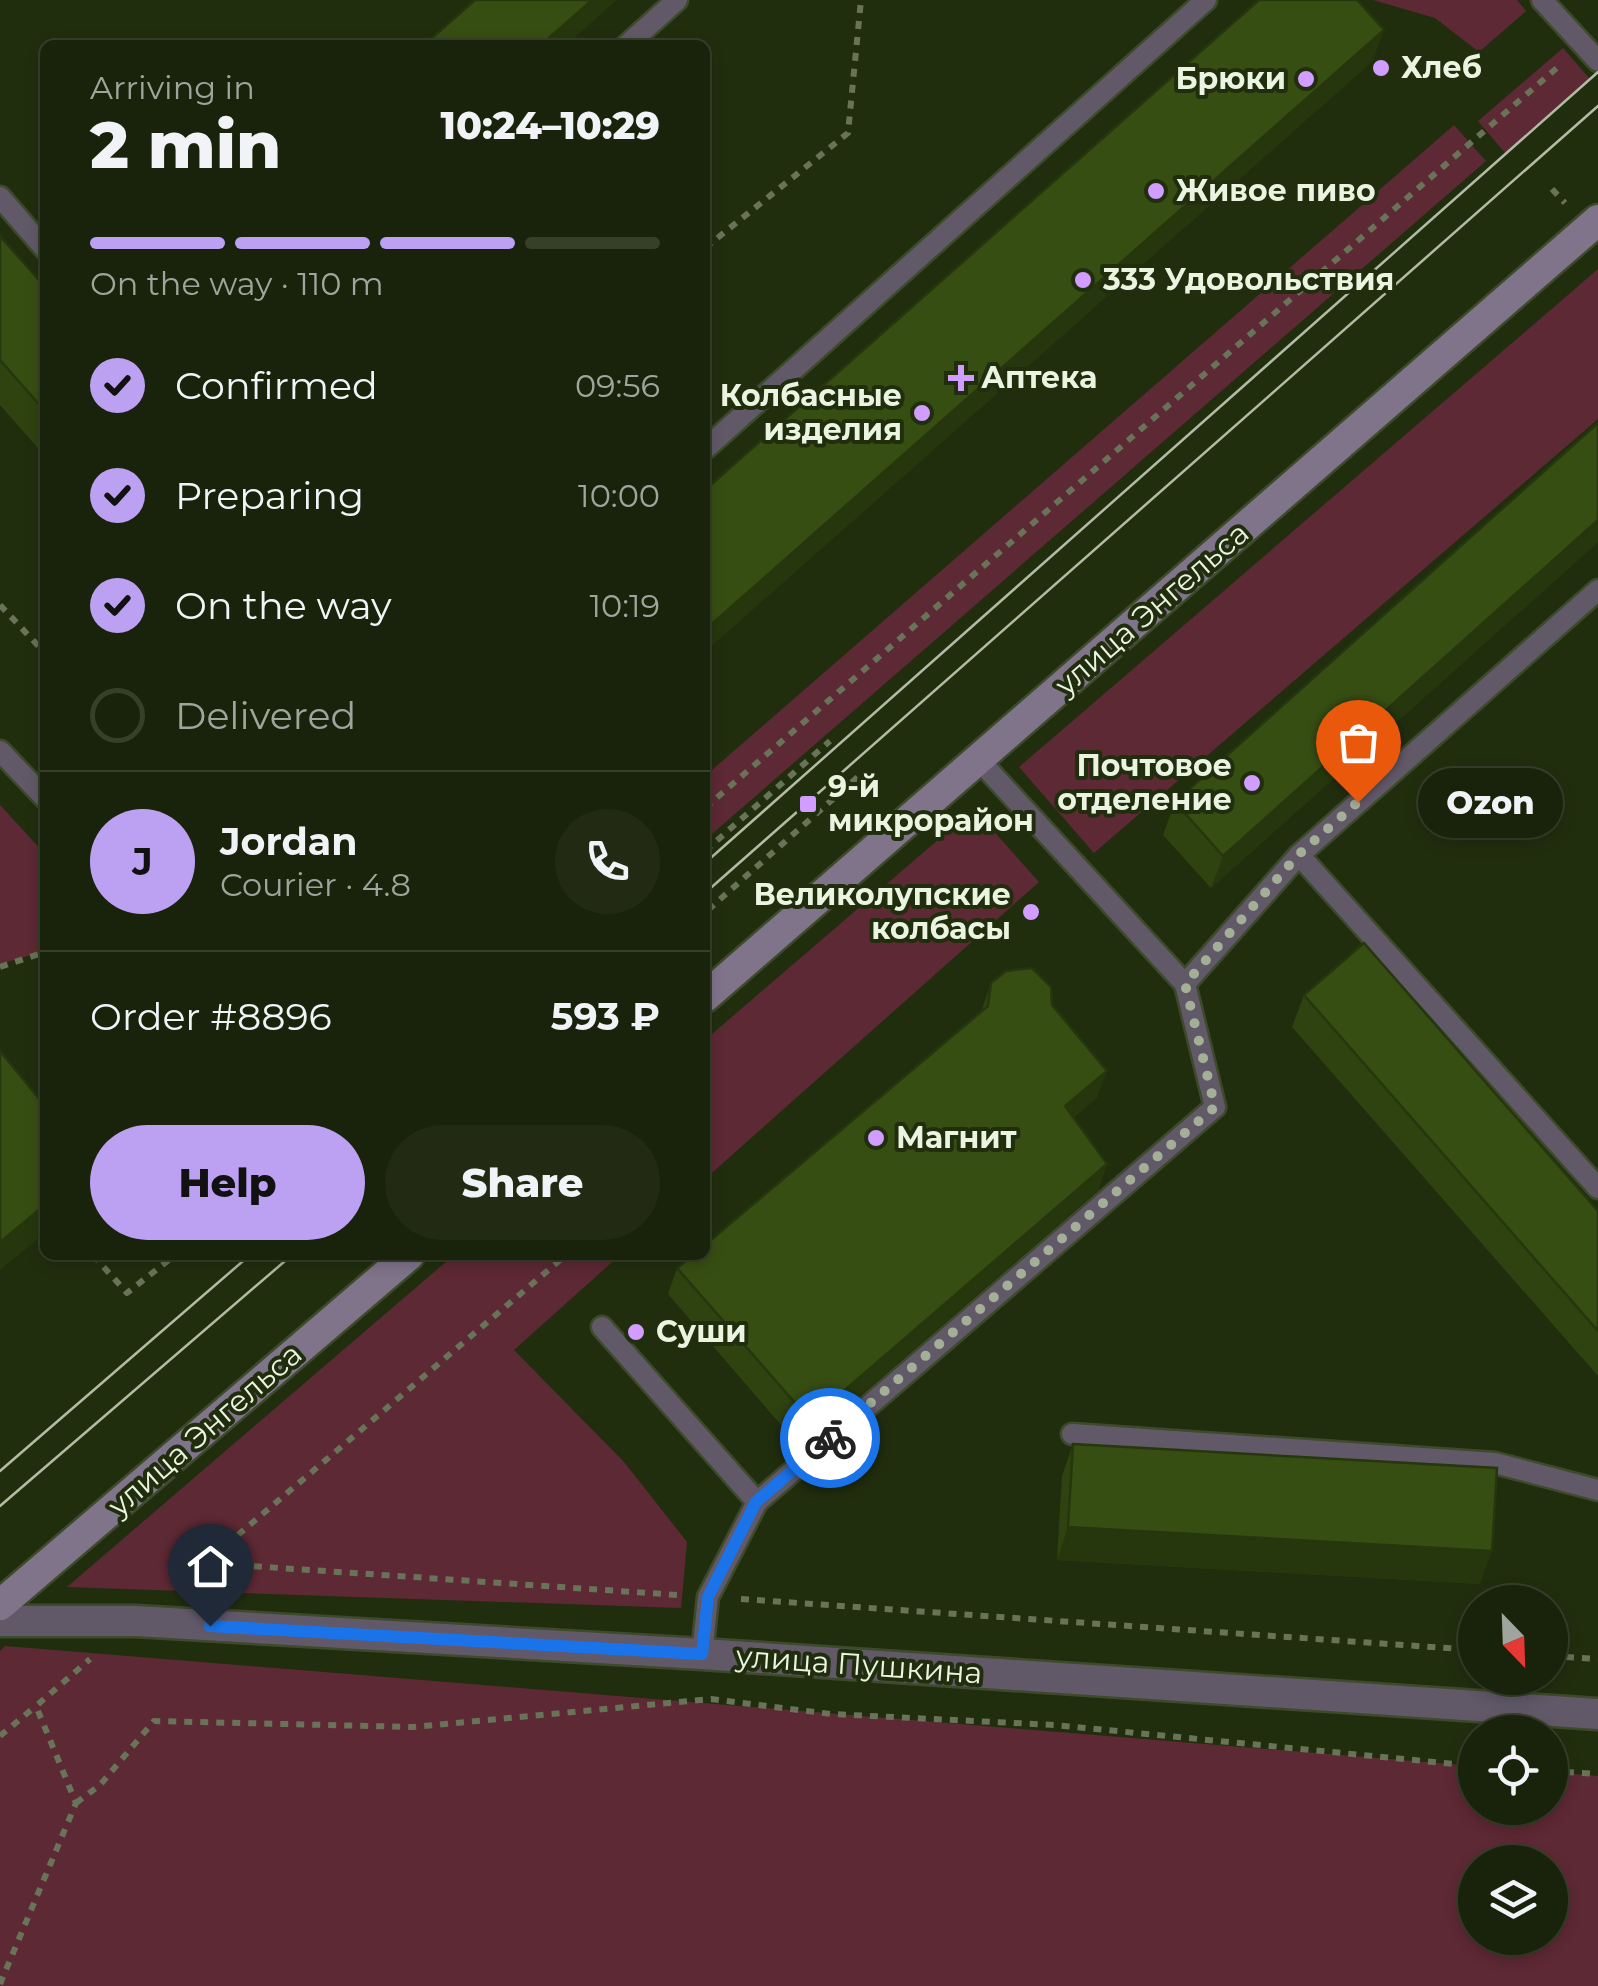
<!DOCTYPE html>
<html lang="en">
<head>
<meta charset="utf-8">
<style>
  :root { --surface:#19220a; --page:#222a13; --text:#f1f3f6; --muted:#9fa49c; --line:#373f2b; --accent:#bca0f2 }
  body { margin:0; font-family:Montserrat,sans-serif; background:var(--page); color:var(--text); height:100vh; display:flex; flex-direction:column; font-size:38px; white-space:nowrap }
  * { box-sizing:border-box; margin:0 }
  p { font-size:32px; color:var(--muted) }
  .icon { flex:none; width:55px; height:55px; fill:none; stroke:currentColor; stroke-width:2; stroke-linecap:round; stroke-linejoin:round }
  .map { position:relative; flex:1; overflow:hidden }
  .details { position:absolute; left:40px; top:40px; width:670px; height:1220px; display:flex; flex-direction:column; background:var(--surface); border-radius:15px; box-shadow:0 5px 15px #0003,0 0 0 2px var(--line) }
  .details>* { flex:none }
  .needle { width:65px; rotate:157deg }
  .controls { position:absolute; left:1458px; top:1585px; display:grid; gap:20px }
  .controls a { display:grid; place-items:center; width:110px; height:110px; border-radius:50%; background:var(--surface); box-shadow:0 5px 15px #0003,0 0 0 2px var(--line); font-size:50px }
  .pin { position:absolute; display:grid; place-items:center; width:85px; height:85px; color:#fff; margin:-102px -42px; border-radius:50% 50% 50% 0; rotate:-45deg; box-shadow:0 0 10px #0007 }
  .pin .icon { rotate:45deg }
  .courier { position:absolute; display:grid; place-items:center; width:100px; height:100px; margin:-50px; border:8px solid #1a73e8; border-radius:50%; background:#fff; color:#222; box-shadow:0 2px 12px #0007 }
  .bubble { position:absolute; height:70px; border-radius:35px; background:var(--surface); box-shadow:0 5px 15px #0003,0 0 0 2px var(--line); font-size:32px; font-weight:800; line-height:70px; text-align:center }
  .headline em { font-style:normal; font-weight:800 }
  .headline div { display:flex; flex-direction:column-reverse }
  .headline { display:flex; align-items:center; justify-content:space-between; height:170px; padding:0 50px }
  h1 { font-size:65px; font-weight:800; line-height:75px }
  .bar { display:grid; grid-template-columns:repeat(4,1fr); gap:15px 10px; align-content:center; height:120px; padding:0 50px }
  .bar i { height:12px; border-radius:8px; background:var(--line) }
  .bar .selected { background:var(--accent) }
  .bar p { grid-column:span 4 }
  .line { display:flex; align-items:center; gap:25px; padding:0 50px; border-top:2px solid var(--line) }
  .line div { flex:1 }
  .round { display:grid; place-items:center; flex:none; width:105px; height:105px; border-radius:52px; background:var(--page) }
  ol { padding:0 50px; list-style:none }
  li { display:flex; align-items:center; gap:30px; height:110px }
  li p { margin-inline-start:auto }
  li .icon { padding:10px; border-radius:50%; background:var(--accent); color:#111; stroke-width:4 }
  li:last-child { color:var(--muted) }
  li i { width:55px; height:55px; border:5px solid var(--line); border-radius:50% }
  .action { display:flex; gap:20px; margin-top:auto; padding:20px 50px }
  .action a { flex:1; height:115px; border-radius:60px; background:var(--accent); color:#111; font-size:40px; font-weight:800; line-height:115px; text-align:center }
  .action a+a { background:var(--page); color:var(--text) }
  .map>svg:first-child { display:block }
  .green { fill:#5d2934; fill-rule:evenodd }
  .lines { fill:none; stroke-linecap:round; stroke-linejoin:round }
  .service-casing { stroke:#3d4a2c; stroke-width:25 }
  .minor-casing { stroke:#3d4a2c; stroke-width:35 }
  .secondary-casing { stroke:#3d4a2c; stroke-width:35 }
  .path { stroke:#687358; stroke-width:6; stroke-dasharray:8 8; stroke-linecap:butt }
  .service { stroke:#615968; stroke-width:20 }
  .minor { stroke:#615968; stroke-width:30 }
  .secondary { stroke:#80748b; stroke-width:30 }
  .tram { stroke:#b1bba5; stroke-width:2.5 }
  .wall { fill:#2f4310 }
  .shaded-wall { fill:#26370d }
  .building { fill:#374e13; stroke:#26370d; stroke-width:2.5 }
  .done { stroke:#a4af97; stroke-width:10; stroke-dasharray:0 18 }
  .route { stroke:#1a73e8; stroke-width:12 }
  .poi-dot { fill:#d19dfe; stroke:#212e0e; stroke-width:4 }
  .labels { text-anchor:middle; stroke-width:8; stroke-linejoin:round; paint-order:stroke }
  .poi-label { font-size:30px; font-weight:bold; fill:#ebf4e1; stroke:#212e0e; text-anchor:start }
  .street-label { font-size:30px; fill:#ebf4e1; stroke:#212e0e }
</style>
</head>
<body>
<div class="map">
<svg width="1598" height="1986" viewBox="0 0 1598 1986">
  <rect width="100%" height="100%" fill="#212e0e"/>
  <g class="green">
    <polygon points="1373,0 1517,0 1526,11 1479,52 1435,18"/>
    <polygon points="1563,48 1590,79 1505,153 1478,121"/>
    <polygon points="1454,125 1486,161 705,840 705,776"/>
    <polygon points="1598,269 1598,419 1094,853 1019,767"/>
    <polygon points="0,805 45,854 45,951 0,964"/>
    <polygon points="974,809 1039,882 705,1179 705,1040"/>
    <polygon points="454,1255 620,1255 514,1350 624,1462 687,1542 681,1608 67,1587"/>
    <path d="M5,1646L1475,1766V1808H1550V1772L1598,1776V1986H0V1651ZM1550,1862V1938H1475V1862Z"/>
  </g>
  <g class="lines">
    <defs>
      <g id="service">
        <polyline points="1542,0 1598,61"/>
        <polyline points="627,45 677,0"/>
        <polyline points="0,197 45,249"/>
        <polyline points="705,449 1206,0"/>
        <polyline points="0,751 45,798"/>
        <polyline points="979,760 1185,984"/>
        <polyline points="1299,855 1598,1188"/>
        <polyline points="602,1327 757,1502"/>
        <polyline points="1072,1434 1495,1463 1598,1490"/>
        <polyline points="702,1654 708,1597 757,1502 1215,1107 1185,984 1299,855 1598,590"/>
      </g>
      <polyline id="minor" points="0,1621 135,1621 702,1654 1598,1714"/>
      <g id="secondary">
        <polyline points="705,997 1598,220"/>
        <polyline points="0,1605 409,1255"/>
      </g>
    </defs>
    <use href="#service" class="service-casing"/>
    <use href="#minor" class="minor-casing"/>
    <use href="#secondary" class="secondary-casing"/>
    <g class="path">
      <polyline points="1552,189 1565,203"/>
      <polyline points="705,248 848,133 861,0"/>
      <polyline points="0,605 45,653"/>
      <polyline points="705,808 1559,66"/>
      <polyline points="705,851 830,741"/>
      <polyline points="708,910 861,774"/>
      <polyline points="0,967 45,952"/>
      <polyline points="93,1255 127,1293 175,1255"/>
      <polyline points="206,1563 678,1595"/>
      <polyline points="177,1587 566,1255"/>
      <polyline points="741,1599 1475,1650"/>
      <polyline points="1550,1656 1598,1659"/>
      <polyline points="0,1736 36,1706"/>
      <polyline points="1550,1771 1598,1774"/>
      <polyline points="76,1803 100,1785 154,1721 413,1727 711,1699 831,1714 1055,1725 1475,1766"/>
      <polyline points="0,1984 76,1803 36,1706 90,1659"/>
    </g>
    <use href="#service" class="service"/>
    <use href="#minor" class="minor"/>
    <use href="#secondary" class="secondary"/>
    <g class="tram">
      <polyline points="705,863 1598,72"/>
      <polyline points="705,893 1598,106"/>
      <polyline points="0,1471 250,1255"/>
      <polyline points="0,1506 292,1255"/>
    </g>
  </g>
  <g class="wall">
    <polygon points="0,236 45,287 45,456 0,405"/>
    <polygon points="1598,423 1598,542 1211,888 1163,835 1175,802"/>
    <polygon points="991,983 1052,1005 1097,1098 1074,1117 1107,1164 1098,1190 800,1447 668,1294 677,1268 981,1012"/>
    <polygon points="1304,995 1598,1211 1598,1376 1292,1027"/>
    <polygon points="1073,1444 1480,1584 1057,1560 1062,1476"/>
  </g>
  <g class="shaded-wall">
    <polygon points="592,0 617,0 566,45 541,45"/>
    <polygon points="1384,30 1372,62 705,652 705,630"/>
    <polygon points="1598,520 1598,542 1211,888 1223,856"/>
    <polygon points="1107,1071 1097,1098 1056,1132 1065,1106"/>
    <polygon points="1107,1164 1098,1190 800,1447 810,1420"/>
    <polygon points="45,1205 45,1233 0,1270 0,1242"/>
    <polygon points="1068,1527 1492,1551 1480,1584 1057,1560"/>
  </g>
  <g class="building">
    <polygon points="475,0 592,0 541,45 424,45"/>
    <polygon points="1259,0 1357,0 1384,30 705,630 705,490"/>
    <polygon points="0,236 45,287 45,411 0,360"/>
    <polygon points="1598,423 1598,520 1223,856 1175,802"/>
    <polygon points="1364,943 1598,1211 1598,1331 1304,995"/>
    <polygon points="1032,968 1051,987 1052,1005 1107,1071 1065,1106 1107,1164 810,1420 677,1268 693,1255 705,1255 705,1245 988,1006 991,983 1006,971"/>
    <polygon points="0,1051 45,1106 45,1205 0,1242"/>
    <polygon points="1073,1444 1497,1468 1492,1551 1068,1527"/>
  </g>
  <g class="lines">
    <polyline class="done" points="830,1438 1215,1107 1185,984 1298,855 1358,802"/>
    <polyline class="route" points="210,1626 702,1654 708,1597 756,1502 830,1438"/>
  </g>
  <g class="poi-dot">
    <circle cx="1381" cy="68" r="10"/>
    <circle cx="1306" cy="79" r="10"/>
    <circle cx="1156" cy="191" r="10"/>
    <circle cx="1083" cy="280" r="10"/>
    <path d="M956 363h10v10h10v10h-10v10h-10v-10h-10v-10h10z"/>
    <circle cx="922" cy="413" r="10"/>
    <circle cx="1252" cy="783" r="10"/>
    <rect x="798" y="794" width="20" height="20" rx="5"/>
    <circle cx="1031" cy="912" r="10"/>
    <circle cx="876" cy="1138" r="10"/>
    <circle cx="636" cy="1332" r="10"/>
  </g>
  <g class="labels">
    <g class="poi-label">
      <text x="1401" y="78">Хлеб</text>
      <text x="1286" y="89" text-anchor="end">Брюки</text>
      <text x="1176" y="201">Живое пиво</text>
      <text x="1103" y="290">333 Удовольствия</text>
      <text x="981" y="388">Аптека</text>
      <text x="902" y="406" text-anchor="end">Колбасные<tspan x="902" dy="34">изделия</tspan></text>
      <text x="1232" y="776" text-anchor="end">Почтовое<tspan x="1232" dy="34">отделение</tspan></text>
      <text x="828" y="797">9-й<tspan x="828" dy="34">микрорайон</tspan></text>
      <text x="1011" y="905" text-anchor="end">Великолупские<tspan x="1011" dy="34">колбасы</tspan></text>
      <text x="896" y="1148">Магнит</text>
      <text x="656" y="1342">Суши</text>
    </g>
    <g class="street-label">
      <text transform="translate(1152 609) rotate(-41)" y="10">улица Энгельса</text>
      <text transform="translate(205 1430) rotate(-41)" y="10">улица Энгельса</text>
      <text transform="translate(859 1665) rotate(4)" y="10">улица Пушкина</text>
    </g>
  </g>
</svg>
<div class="controls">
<a><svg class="needle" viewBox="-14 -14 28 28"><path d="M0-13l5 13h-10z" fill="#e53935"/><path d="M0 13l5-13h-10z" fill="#9fa49c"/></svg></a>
<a><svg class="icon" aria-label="locate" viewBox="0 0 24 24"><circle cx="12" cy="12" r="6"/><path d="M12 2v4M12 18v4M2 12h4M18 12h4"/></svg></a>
<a><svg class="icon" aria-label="layers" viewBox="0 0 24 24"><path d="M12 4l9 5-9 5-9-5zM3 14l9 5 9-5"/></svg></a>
</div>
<div class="pin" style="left:1358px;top:802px;background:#ea580c"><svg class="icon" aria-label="bag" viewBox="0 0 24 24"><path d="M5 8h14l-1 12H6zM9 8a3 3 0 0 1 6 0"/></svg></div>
<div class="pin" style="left:210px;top:1626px;background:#1f2937"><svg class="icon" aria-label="home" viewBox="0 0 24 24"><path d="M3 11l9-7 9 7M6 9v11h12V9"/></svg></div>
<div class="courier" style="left:830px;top:1438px"><svg class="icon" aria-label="bike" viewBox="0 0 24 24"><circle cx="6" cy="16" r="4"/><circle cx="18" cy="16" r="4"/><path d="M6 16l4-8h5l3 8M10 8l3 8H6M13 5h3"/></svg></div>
<div class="bubble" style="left:1418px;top:768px;width:145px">Ozon</div>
<section class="details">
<div class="headline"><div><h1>2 min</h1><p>Arriving in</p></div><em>10:24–10:29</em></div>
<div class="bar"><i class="selected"></i><i class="selected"></i><i class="selected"></i><i></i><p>On the way · 110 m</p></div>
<ol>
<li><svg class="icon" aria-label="check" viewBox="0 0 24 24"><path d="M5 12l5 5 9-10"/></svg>Confirmed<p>09:56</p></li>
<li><svg class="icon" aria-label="check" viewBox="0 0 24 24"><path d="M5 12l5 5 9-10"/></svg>Preparing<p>10:00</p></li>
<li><svg class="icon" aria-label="check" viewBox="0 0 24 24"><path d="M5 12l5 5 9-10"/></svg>On the way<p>10:19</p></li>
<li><i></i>Delivered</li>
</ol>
<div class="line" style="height:180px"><b class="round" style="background:var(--accent);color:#111">J</b><div><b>Jordan</b><p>Courier · 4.8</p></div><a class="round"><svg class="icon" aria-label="phone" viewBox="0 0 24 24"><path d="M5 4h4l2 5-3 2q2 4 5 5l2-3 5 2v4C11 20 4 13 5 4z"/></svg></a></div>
<div class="line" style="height:130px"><div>Order #8896</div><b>593 ₽</b></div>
<div class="action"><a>Help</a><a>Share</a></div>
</section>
</div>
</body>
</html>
